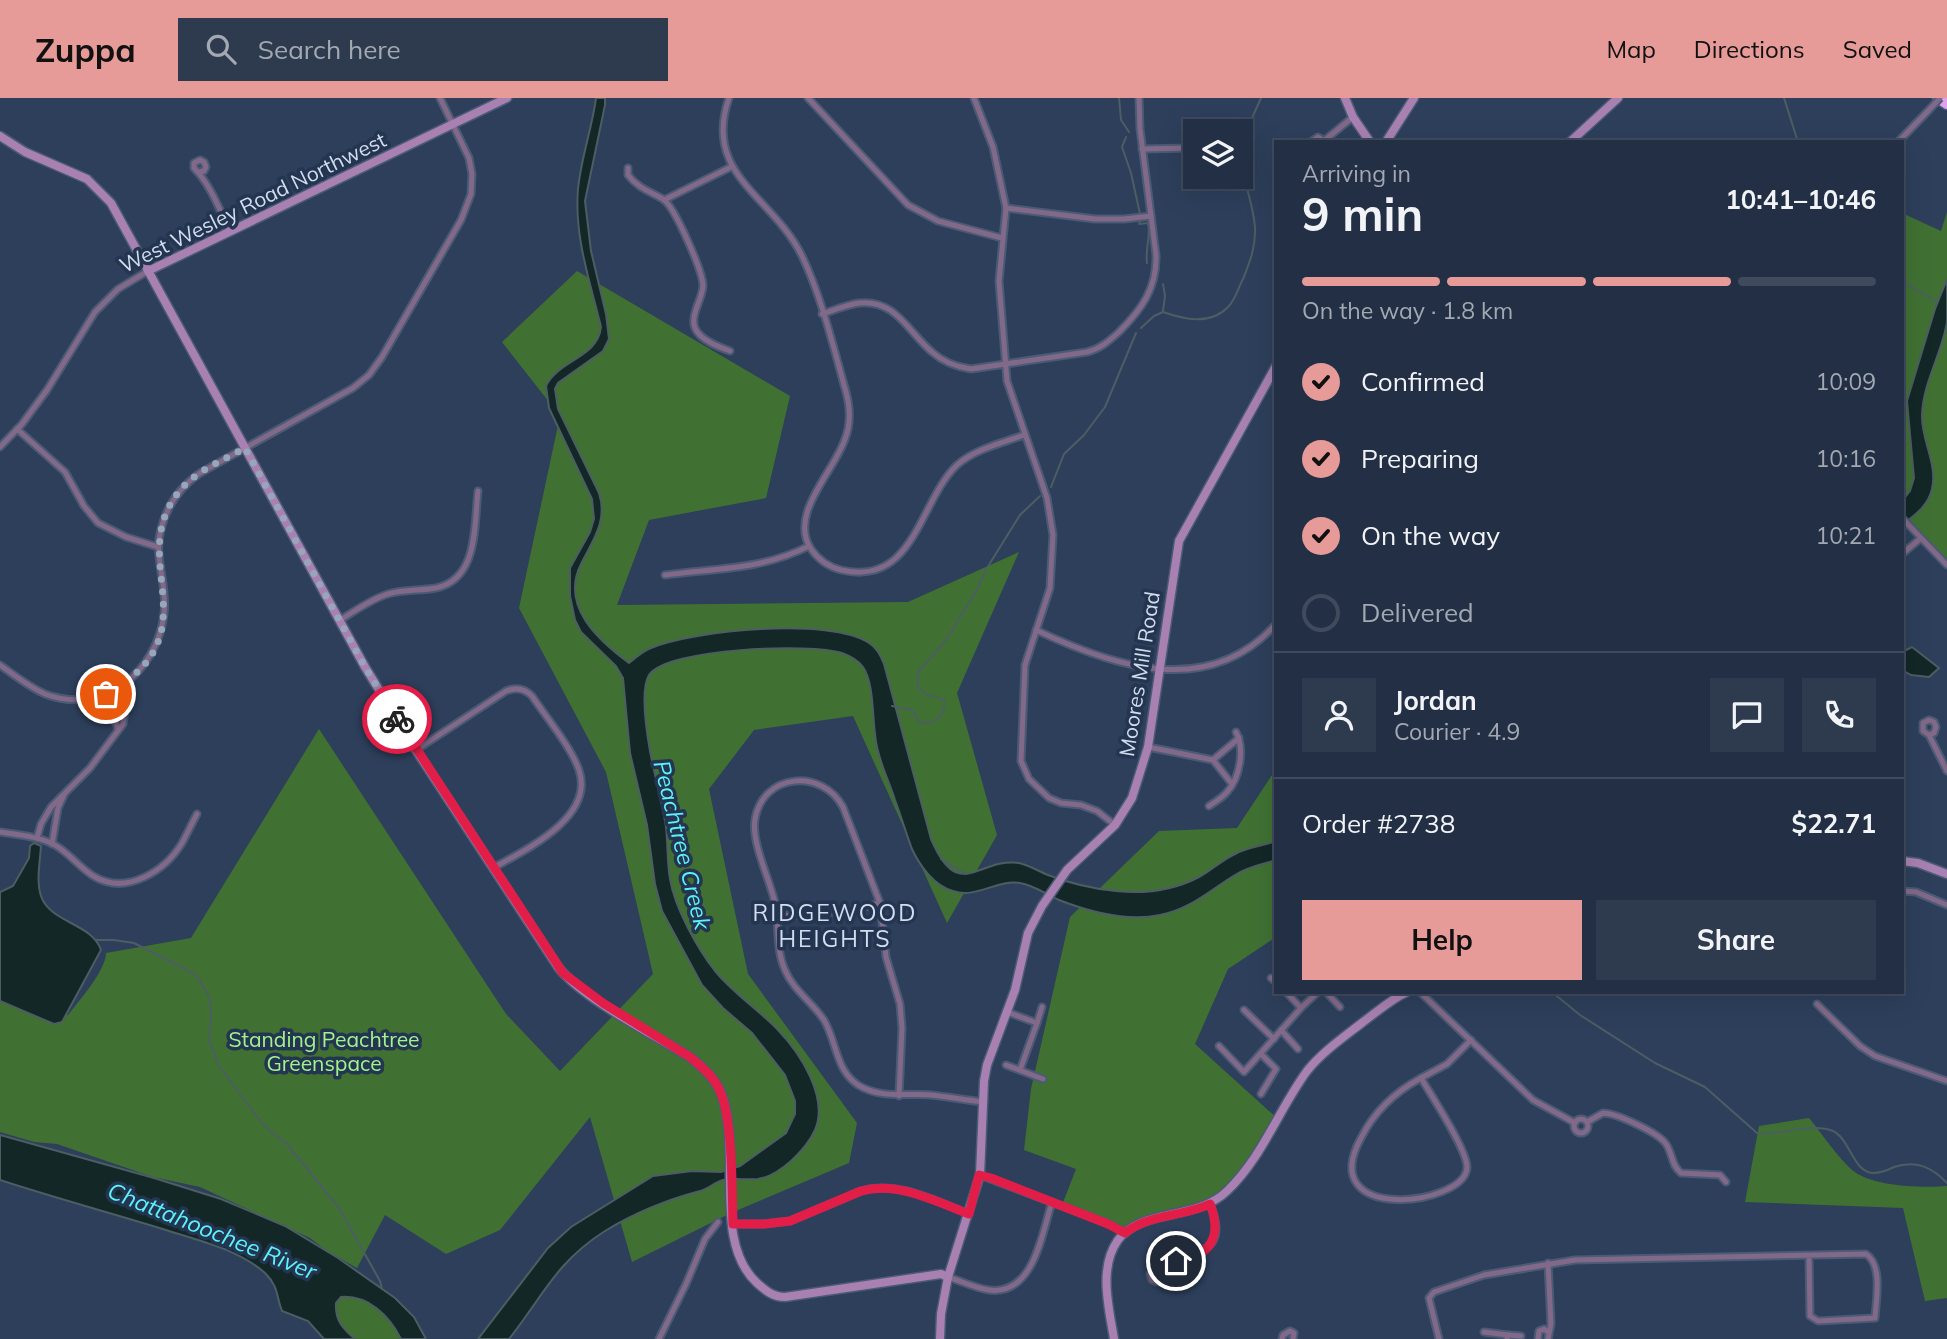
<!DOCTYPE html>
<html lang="en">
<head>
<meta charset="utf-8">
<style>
  :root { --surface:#222f44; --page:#2e3b4f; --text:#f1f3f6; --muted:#a2a9b2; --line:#3f4a5d; --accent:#e69b98 }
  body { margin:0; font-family:Mulish,sans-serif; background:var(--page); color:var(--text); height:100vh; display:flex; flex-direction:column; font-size:26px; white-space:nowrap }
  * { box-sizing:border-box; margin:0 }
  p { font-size:23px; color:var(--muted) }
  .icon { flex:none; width:38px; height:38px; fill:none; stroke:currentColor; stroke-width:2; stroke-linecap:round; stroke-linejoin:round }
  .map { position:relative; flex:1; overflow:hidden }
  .details { position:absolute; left:1274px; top:42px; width:630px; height:854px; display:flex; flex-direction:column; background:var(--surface); border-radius:0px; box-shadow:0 7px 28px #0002,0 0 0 2px var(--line) }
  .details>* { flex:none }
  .buttons { position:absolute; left:1183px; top:21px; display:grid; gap:14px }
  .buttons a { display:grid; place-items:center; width:70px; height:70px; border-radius:0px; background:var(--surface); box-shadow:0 7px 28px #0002,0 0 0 2px var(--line); font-size:35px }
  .pin { position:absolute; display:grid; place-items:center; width:60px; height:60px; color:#fff; margin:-30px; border:4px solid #fff; border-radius:50%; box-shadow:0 2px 7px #0007 }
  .courier { position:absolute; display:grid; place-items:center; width:70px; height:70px; margin:-35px; border:5px solid #e11d48; border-radius:50%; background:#fff; color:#222; box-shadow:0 2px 9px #0007 }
  .overview em { font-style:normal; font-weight:700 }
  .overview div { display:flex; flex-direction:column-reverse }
  .overview { display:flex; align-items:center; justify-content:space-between; height:119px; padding:0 28px }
  h1 { font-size:46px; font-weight:700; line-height:52px }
  .bar { display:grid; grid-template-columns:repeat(4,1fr); gap:10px 7px; align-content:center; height:84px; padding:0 28px }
  .bar i { height:9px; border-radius:5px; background:var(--line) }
  .bar .on { background:var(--accent) }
  .bar p { grid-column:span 4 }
  .line { display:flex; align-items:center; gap:18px; padding:0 28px; border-top:2px solid var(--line) }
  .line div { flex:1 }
  .round { display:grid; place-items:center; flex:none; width:74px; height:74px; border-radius:0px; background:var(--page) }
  ol { padding:0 28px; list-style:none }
  li { display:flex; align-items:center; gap:21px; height:77px }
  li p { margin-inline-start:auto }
  li .icon { padding:7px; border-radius:50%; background:var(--accent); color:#111; stroke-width:4 }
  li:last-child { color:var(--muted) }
  li i { width:38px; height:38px; border:4px solid var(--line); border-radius:50% }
  .primary-button { display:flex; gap:14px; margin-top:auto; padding:14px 28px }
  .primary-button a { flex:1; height:80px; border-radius:0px; background:var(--accent); color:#111; font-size:28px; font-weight:700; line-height:80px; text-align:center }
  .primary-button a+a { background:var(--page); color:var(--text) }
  header { display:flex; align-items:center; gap:42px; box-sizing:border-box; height:98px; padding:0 35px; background:var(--accent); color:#111 }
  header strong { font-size:33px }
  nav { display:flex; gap:38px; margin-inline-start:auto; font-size:24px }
  .search { width:490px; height:63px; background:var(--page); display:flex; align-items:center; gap:18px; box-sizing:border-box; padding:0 24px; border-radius:0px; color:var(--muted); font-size:26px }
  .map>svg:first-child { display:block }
  .green { fill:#407133 }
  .water { fill:#132727; stroke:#4c5e63; stroke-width:2 }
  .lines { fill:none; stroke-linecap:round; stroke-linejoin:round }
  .stream { stroke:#4c5e63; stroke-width:2 }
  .street-casing { stroke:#4b5b75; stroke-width:9 }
  .secondary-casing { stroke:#4b5b75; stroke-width:11 }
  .highway-casing { stroke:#4b5b75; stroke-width:13 }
  .street { stroke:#836989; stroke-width:5 }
  .secondary { stroke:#a880b2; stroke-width:8 }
  .highway { stroke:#dfa0ef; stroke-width:10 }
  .street-bridge-casing { stroke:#4b5b75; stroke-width:9; stroke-linecap:butt }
  .street-bridge { stroke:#836989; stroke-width:5 }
  .done { stroke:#98a6bb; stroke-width:7; stroke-dasharray:0 12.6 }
  .route { stroke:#e11d48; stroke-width:9 }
  .labels { text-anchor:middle; stroke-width:7; stroke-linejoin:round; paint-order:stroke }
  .street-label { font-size:21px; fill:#d2ddee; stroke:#233550 }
  .park-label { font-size:21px; fill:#a2f38c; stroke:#233550 }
  .water-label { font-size:23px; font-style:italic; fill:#5cf2f9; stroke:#233550 }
  .neighbourhood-label { font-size:23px; letter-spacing:2px; fill:#d2ddee; stroke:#233550 }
</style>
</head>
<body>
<header>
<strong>Zuppa</strong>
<div class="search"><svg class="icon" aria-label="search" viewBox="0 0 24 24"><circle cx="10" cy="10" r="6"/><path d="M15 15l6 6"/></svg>Search here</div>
<nav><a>Map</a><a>Directions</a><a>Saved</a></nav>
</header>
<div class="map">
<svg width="1947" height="1241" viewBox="0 0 1947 1241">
  <rect width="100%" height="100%" fill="#2d3f5b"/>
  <g class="green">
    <polygon points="1947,114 1947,463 1902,416 1902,115 1941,133"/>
    <path d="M577,173L790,298L766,400L649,422L617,507L908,504L1019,454L957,595L997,737L947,825L853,618L754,632L709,691L748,876L857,1025L849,1065L731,1115L632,1164L590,1019L500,1132L446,1156L385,1117L357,1170L327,1153L310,1140L200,1089L153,1079L57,1046L34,1044L0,1034V897L12,907L68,917C79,903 106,872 106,855L191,840L319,631L506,916L560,973L653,876L606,674L519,510L560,318L502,244Z"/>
    <polygon points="1276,671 1276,839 1228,871 1195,946 1279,1022 1240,1080 1212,1108 1166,1123 1147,1126 1125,1137 1115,1127 1062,1107 1076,1071 1024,1052 1031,991 1070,819 1159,733 1237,730"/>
    <path d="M1809,1020C1823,1037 1836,1057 1851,1071C1870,1089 1922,1090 1947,1088V1200L1925,1203L1903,1110L1745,1104L1759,1028Z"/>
    <path d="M341,1199C369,1197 389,1217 401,1241H355C342,1230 335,1222 336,1205Z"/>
  </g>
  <g class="water">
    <path d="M596,0H605V7L585,103L591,153L606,216L609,241L603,253L558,285L555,291L558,311L599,395C608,423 593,442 581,466C560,508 598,542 629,565C636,559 643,553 651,550C694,532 830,519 869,545C877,550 881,558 884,566L931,741C959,806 978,759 1019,765C1029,767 1038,773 1048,777C1069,785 1094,791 1116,793C1144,796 1174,792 1199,779C1212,772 1222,762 1235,756C1248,749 1263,748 1276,743V762C1263,766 1247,769 1235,777C1210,792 1191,811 1160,817C1128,824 1090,814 1059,802C1047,797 1034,787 1020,785C997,781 977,801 953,793C934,788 920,768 912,751C906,735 901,718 895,702C890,686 882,670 878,653C871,629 876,588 863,569C858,562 850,558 842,555C811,545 667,550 649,577C640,592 647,636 650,653C655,679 662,704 666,729C668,746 667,764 670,781C675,810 697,850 715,873C734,896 758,911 778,932C800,955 829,999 815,1032C806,1052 779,1078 758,1081C746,1082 734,1080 723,1082C715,1084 708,1091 700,1093C666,1102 636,1114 605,1133C556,1164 543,1198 509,1241H478L548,1150L571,1129L653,1078L692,1073L721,1074L740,1068L786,1035L795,1016V1003L785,977L752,935L723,910L702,887L662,813L655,786L647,727L630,655L623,580L616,568L581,534L575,522L570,498V470L590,434L594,421L592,401L549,310L546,288C558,262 598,260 601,229C590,183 574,139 578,91C581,60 592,30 596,0Z"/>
    <path d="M1947,181C1947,195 1947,211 1947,224C1942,256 1923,284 1922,317C1921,342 1938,366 1932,391C1928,408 1915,417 1902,427V403L1910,393L1914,380L1907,303L1935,211Z"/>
    <polygon points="1912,549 1939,570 1929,579 1911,577 1902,572 1902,554"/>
    <path d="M34,745L41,748C40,764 36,783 41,798C50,825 92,825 101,852L62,924L54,926L0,903V794L13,788L29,760L30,748Z"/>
    <path d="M0,1037L154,1080L221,1101L285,1128L338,1160L395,1200L414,1219L426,1241H401C389,1217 368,1197 341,1199L336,1205C335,1222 342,1230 355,1241H324L308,1223L282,1213C276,1198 279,1189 265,1175C238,1151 199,1143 166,1132C111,1115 55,1100 0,1082Z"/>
  </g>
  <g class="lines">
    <g class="stream">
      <polyline points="1119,0 1121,22 1129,34"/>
      <polyline points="1784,0 1798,44"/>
      <polyline points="1126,39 1122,49 1131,75 1140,116"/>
      <polyline points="1241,54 1247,31 1261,0"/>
      <path d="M1140,123L1139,126L1148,125C1151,138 1145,151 1147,165"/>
      <polyline points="1902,183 1937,204"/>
      <polyline points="1163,186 1165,198 1163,213"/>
      <path d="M1141,230L1154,218L1163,214C1183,221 1210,228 1228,209C1236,201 1238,190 1243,181C1250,164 1256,148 1255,129C1253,105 1243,83 1241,60"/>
      <polyline points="1051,389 1064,356 1084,337 1105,309 1136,235"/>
      <path d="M892,608L912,612L919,624C935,628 946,617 944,602C932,595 927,602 917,587L919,573L946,542L975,495L987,470L1020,417L1040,398"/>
      <polyline points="941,761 966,776"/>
      <polyline points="96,842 114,842 134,845 196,877 210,900 211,914 209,942 219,968 265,1029 287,1046 339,1110 380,1183 382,1191"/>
      <path d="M1552,894L1580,917L1655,965L1705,989L1757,1035C1780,1038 1812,1024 1833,1033C1850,1041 1853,1074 1873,1075C1880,1075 1888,1072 1894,1069C1916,1062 1932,1069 1947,1085"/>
    </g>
    <defs>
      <g id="street">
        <path d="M729,0C702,77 773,98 802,158C821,197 834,251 846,294C850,309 851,326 845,341C834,374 788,416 811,451C818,461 829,469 841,472C915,489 919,403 957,367C975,351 1002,345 1024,337"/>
        <polyline points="808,0 908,107 938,123 1002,140"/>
        <polyline points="974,0 993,49 1006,110 999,183 1007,283 1047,400 1053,437 1050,490 1025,567 1021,663 1029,681 1049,700 1061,705 1081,707 1097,713 1115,727"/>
        <polyline points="1325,42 1353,19"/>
        <polyline points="1195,44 1191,50 1195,58"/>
        <polyline points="1311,44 1318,39 1326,44"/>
        <polyline points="1898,44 1928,13"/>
        <polyline points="1142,51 1191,50"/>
        <path d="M628,70V77C638,90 649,93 663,101C675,109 703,174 703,188C702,202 690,217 695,230C700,242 719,249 730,253"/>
        <path d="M199,74L204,73L206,69L204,64L200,62L194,65V70C210,86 220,112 230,134"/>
        <polyline points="664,102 731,69"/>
        <polyline points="1006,110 1095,121 1124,121 1151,118"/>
        <path d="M822,216C834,212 846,207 859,205C896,201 908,234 932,254C943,264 957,269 971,271L1087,254C1100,251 1109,243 1119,234C1142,211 1157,190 1156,157L1140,31L1139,0"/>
        <polyline points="17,331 65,374 84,408 98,425 126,439 158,449"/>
        <polyline points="0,349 22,326 47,292 95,214 118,191 148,173"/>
        <polyline points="1902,420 1947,467"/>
        <polyline points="1902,456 1921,440"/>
        <path d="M665,477C717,470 761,472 809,448"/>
        <path d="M340,522C355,513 371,501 388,496C404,491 420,493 436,490C479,481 474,426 478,393"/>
        <path d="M1036,532C1114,569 1209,601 1276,526"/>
        <path d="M0,567C14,577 29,589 45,596C104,618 157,574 164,516C168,487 153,459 161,431C167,407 180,389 200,375L353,290L369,277L382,259L461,122L471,96L472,76L469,60L440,0"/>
        <polyline points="106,596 118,631"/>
        <polyline points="1929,637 1934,635 1936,629 1934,624 1929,622 1923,625 1923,633 1929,637 1947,673"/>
        <polyline points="1148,649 1213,662 1239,640"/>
        <path d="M416,652L506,593C516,589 524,590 532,598C546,619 571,649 579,672C595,719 527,751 493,770"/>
        <polyline points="1213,662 1232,686"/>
        <path d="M1209,708C1215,704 1222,700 1227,694C1240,680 1245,651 1236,634"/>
        <path d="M0,734C18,737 37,738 53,746C69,754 79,770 95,779C127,797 165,773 182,745C187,736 192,725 197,716"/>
        <polyline points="37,740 41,726 51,709 90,670 123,626 125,612 119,589"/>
        <polyline points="52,746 58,710 64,697"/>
        <polyline points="1902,793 1916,794 1947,807"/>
        <path d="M777,818C812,817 846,815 880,805"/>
        <polyline points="1271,880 1276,884"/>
        <polyline points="1286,894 1301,910"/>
        <polyline points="1326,894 1340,909"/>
        <polyline points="1420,894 1533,1002 1575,1025"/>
        <polyline points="1817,906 1860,948 1875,958 1947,983"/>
        <polyline points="1244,912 1274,941"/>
        <polyline points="1007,914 1037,925 1020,972"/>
        <polyline points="1037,925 1042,909"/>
        <polyline points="1281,932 1298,951"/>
        <polyline points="1219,948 1244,974 1301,910 1318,894"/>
        <polyline points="1006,967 1043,981"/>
        <path d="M1421,980C1431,997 1468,1053 1467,1070C1464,1108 1314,1126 1361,1040C1374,1014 1395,994 1421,980Z"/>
        <polyline points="1421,980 1447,966 1471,942"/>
        <polyline points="1261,996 1276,971 1261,956"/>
        <path d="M899,998L902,930L900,906L886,859L880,805L843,709C822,670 763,675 755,721C751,746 771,783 776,809C779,830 776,852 785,872C793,892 812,904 824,922C837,944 835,971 858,987C881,1001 906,995 931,997C949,999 966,1002 984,1004"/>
        <circle cx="1581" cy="1028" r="7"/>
        <path d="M1587,1024L1603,1015C1616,1015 1659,1035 1666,1046C1673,1056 1671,1067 1681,1075L1720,1077L1726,1084"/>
        <polyline points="980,1077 1112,1127 1125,1135"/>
        <path d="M733,1126H764L790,1123L861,1093C897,1082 935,1103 969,1116"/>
        <path d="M1163,1172L1164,1177L1162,1182L1157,1184L1152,1182L1150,1176L1154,1170L1163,1172C1190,1151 1232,1159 1210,1106"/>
        <path d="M948,1179C961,1183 975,1190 989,1192C1034,1198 1042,1135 1052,1104"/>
        <polyline points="1484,1234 1508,1237"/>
        <polyline points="659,1241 686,1186 705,1141 718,1124"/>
        <polyline points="1282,1241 1283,1237 1290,1233 1294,1235 1293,1241"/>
        <path d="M1439,1241L1429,1200L1434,1194L1484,1177L1575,1162L1866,1156C1883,1167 1876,1202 1875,1220L1818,1223L1810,1218L1809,1158"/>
        <polyline points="1507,1241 1508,1237 1521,1238"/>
        <polyline points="1538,1241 1539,1233 1544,1231 1548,1234"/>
        <polyline points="1548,1241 1551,1226 1548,1165"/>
      </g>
      <g id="secondary">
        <polyline points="1345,0 1353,19 1370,44"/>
        <path d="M0,38L25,54L87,81L111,105L365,569L416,652L558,869C583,901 654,937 690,959C702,969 715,980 721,995C743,1051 711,1143 757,1185C766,1193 773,1199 785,1199L941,1176L948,1179"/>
        <polyline points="1386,44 1414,0"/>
        <polyline points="1570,44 1618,0"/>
        <polyline points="148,173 507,0"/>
        <polyline points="1902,763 1918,765 1947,776"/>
        <polyline points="940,1241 941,1216 948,1179 980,1077 984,983 987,967 1015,892 1028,835 1042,808 1067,772 1115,727 1132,700 1148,649 1179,443 1276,268"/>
        <path d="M1114,1241C1109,1210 1098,1170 1118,1142C1141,1110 1196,1123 1227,1093C1262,1060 1279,1011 1307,973C1322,954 1344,939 1363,924C1377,914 1391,901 1407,894"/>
      </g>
      <polyline id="highway" points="1938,0 1947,6"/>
    </defs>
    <use href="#street" class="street-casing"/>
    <use href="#secondary" class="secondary-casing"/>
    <use href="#highway" class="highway-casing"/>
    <use href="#street" class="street"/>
    <use href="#secondary" class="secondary"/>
    <use href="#highway" class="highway"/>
    <defs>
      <polyline id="street-bridge" points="1928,13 1940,0"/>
    </defs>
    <use href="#street-bridge" class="street-bridge-casing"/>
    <use href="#street-bridge" class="street-bridge"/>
  </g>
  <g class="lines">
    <path class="done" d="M106,596C218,535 120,460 182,390C198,372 224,362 245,350L365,569L397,621"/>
    <path class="route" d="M397,621L563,875L603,905L690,959C701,968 713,978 719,991C733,1018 732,1093 733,1126H764L790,1123L861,1093C897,1083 935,1103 969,1116L979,1077L991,1080L1108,1126L1125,1135C1149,1116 1182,1119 1210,1106C1217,1124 1219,1145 1199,1156C1192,1160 1183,1160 1176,1163"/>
  </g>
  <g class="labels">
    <g class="street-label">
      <text transform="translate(253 105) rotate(-26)" y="7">West Wesley Road Northwest</text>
      <text transform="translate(1140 576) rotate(-81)" y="7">Moores Mill Road</text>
    </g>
    <g class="park-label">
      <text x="324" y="949">Standing Peachtree<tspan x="324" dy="24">Greenspace</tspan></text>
    </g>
    <g class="water-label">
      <text transform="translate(682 747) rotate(76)" y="8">Peachtree Creek</text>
      <text transform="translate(212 1133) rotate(22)" y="8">Chattahoochee River</text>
    </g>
    <g class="neighbourhood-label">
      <text x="835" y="823">RIDGEWOOD<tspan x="835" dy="26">HEIGHTS</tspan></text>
    </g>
  </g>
</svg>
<div class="buttons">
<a><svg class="icon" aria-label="layers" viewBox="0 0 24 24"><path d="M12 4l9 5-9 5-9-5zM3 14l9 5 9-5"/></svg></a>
</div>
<div class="pin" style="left:106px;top:596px;background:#ea580c"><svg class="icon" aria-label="bag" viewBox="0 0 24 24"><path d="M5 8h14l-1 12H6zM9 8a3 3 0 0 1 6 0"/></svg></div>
<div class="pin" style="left:1176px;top:1163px;background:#1f2937"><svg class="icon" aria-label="home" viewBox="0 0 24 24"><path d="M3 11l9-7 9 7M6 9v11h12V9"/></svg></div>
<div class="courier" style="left:397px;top:621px"><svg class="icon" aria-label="bike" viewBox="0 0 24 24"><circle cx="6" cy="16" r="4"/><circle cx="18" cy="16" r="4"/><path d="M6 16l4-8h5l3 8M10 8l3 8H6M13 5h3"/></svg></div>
<section class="details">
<div class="overview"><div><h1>9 min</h1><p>Arriving in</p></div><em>10:41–10:46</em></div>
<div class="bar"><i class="on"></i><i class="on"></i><i class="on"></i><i></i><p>On the way · 1.8 km</p></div>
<ol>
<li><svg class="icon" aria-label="check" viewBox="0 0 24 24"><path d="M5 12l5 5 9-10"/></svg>Confirmed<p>10:09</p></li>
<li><svg class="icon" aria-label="check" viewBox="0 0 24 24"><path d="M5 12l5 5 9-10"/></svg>Preparing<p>10:16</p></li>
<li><svg class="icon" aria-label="check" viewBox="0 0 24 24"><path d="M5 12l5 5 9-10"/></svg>On the way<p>10:21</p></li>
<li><i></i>Delivered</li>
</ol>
<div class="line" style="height:126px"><a class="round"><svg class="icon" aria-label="person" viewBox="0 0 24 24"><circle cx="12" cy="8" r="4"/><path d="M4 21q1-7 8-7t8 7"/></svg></a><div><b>Jordan</b><p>Courier · 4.9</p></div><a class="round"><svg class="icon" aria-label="chat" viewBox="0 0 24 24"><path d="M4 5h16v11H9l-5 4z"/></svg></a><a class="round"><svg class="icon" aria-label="phone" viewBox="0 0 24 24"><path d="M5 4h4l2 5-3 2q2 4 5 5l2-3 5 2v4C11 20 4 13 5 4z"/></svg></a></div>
<div class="line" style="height:91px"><div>Order #2738</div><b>$22.71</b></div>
<div class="primary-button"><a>Help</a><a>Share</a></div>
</section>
</div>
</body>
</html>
